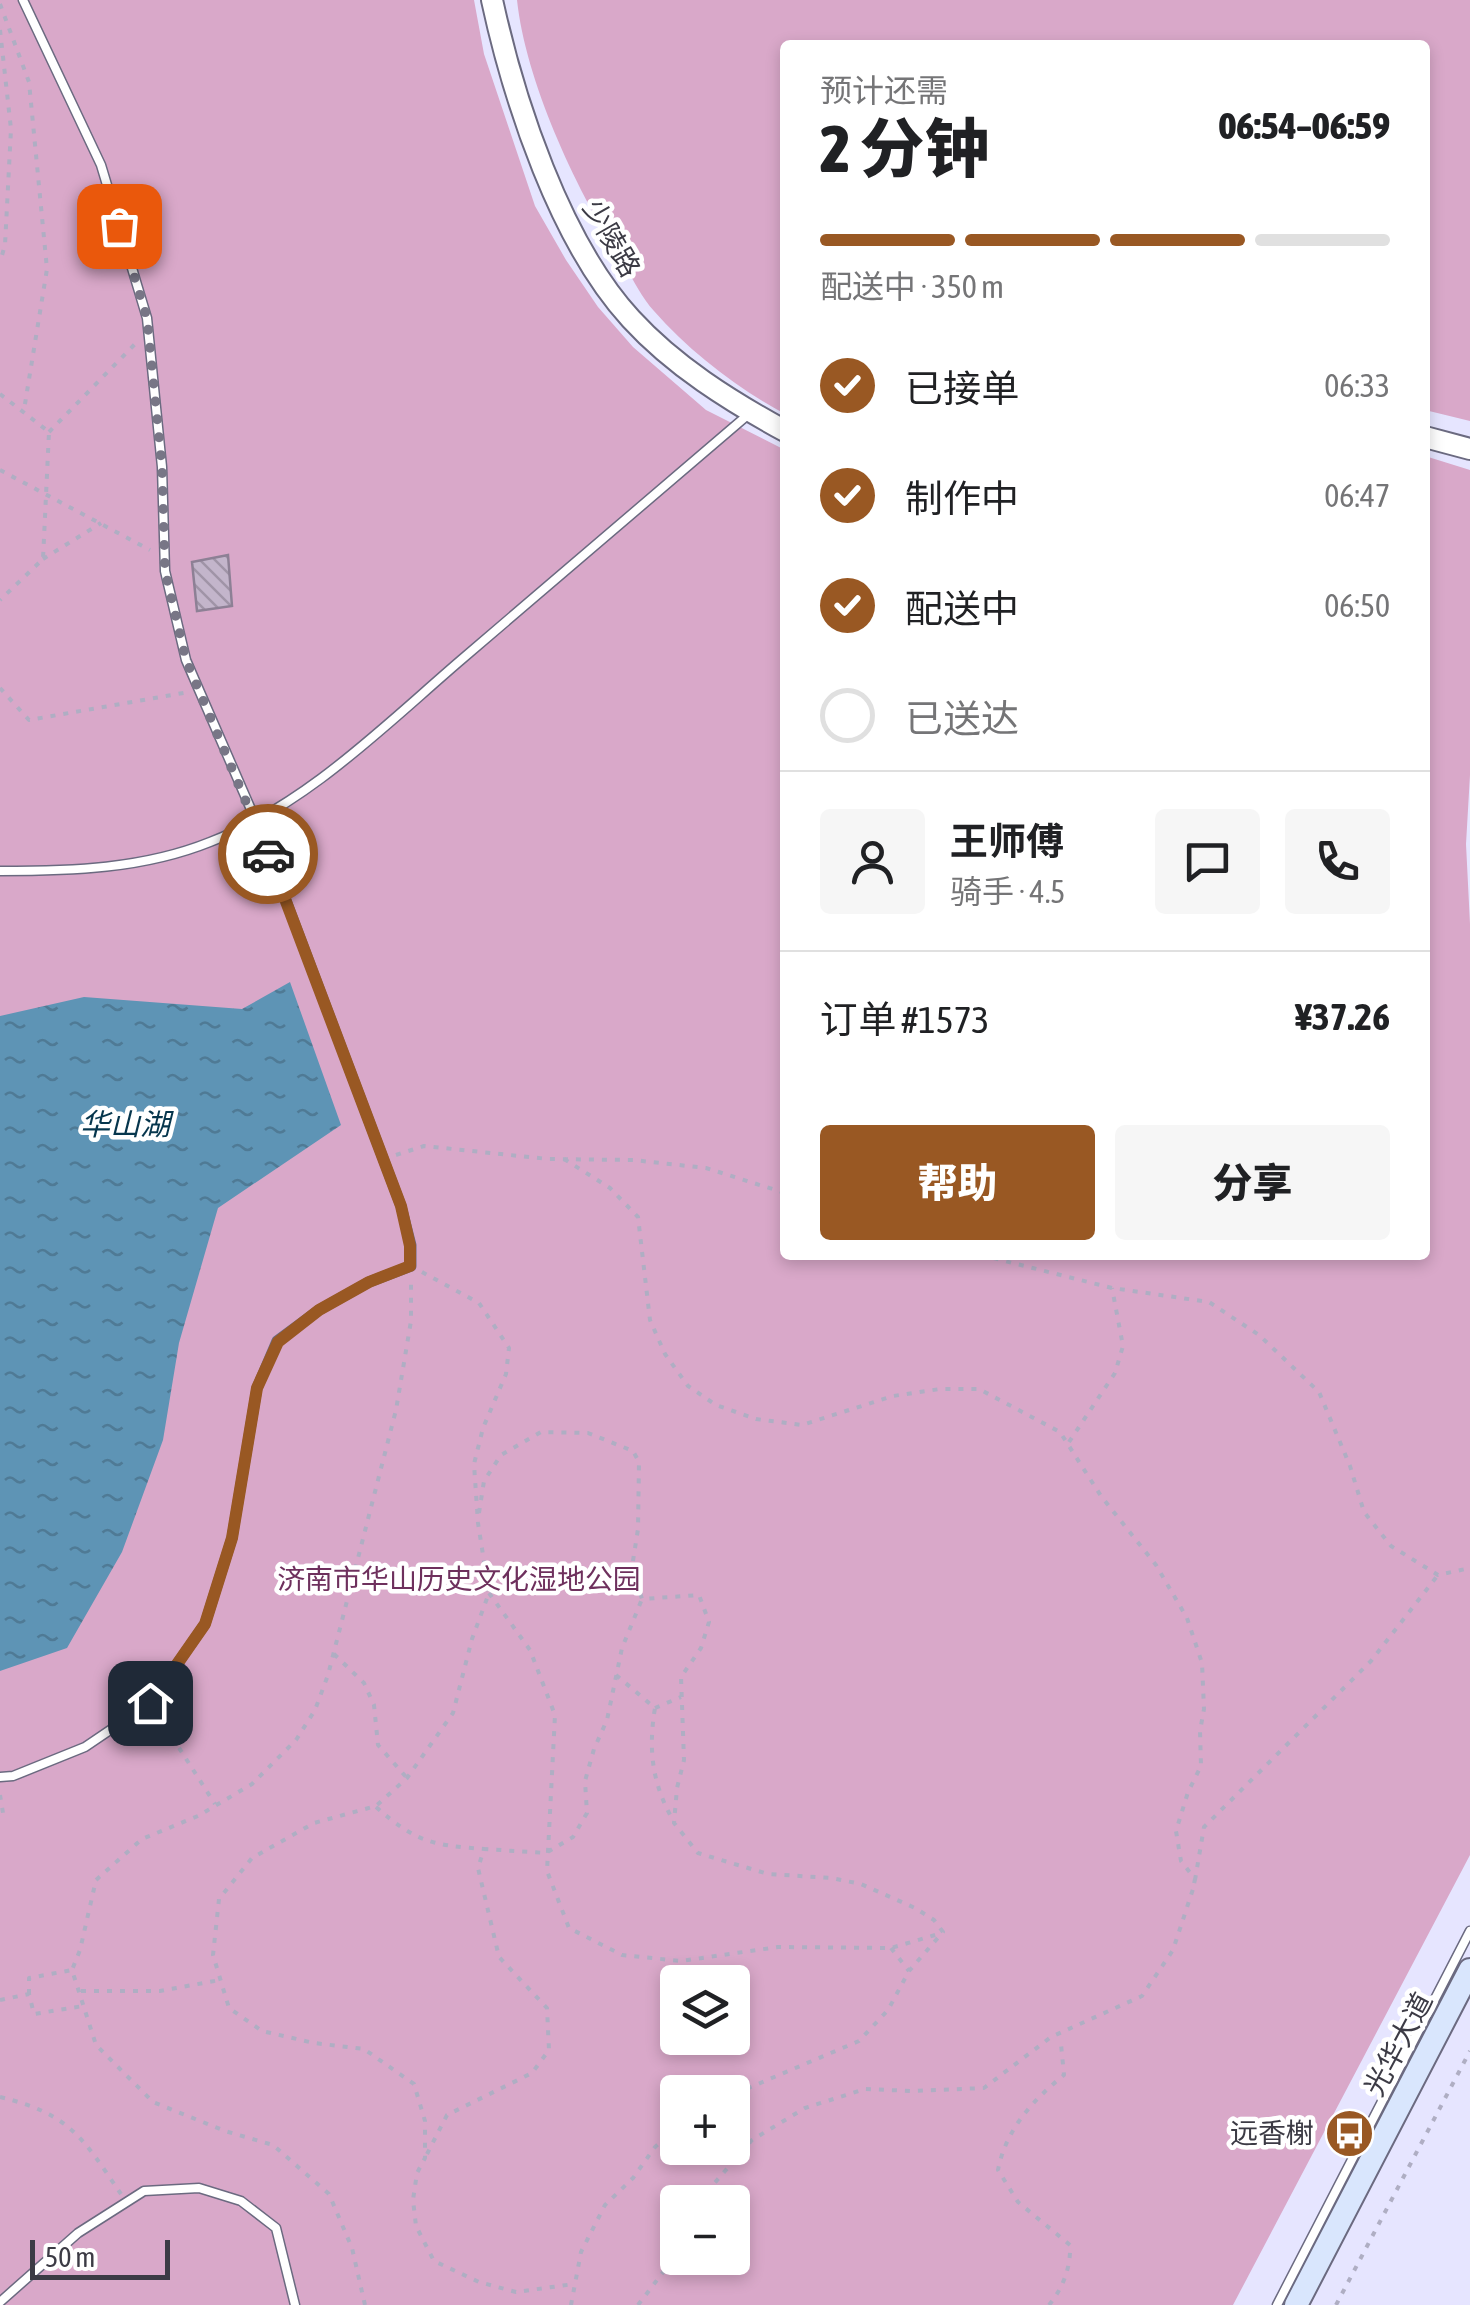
<!DOCTYPE html>
<html lang="zh">
<head>
<meta charset="utf-8">
<style>
  :root { --surface:#fff; --page:#f6f6f6; --text:#202124; --muted:#757577; --line:#e0e0e0; --accent:#995823 }
  body { margin:0; font-family:"Asap Condensed","Noto Sans SC",sans-serif; background:var(--page); color:var(--text); height:100vh; display:flex; flex-direction:column; font-size:38px; white-space:nowrap }
  * { box-sizing:border-box; margin:0 }
  p { font-size:32px; color:var(--muted) }
  .icon { flex:none; width:55px; height:55px; fill:none; stroke:currentColor; stroke-width:2; stroke-linecap:round; stroke-linejoin:round }
  .map { position:relative; flex:1; overflow:hidden }
  .panel { position:absolute; left:780px; top:40px; width:650px; height:1220px; display:flex; flex-direction:column; background:var(--surface); border-radius:10px; box-shadow:0 5px 15px #0003 }
  .panel>* { flex:none }
  .fabs { position:absolute; left:660px; top:1965px; display:grid; gap:20px }
  .fabs a { display:grid; place-items:center; width:90px; height:90px; border-radius:10px; background:var(--surface); box-shadow:0 5px 15px #0003; font-size:50px }
  .scale { position:absolute; left:30px; bottom:25px; width:140px; box-sizing:border-box; padding-left:10px; border:5px solid #3c3b45; border-top:0; font-size:28px; line-height:35px; white-space:nowrap; color:#3c3b45; -webkit-text-stroke:8px #fff; paint-order:stroke }
  .pin { position:absolute; display:grid; place-items:center; width:85px; height:85px; color:#fff; margin:-42px; border-radius:20px; box-shadow:0 5px 15px #0006 }
  .courier { position:absolute; display:grid; place-items:center; width:100px; height:100px; margin:-50px; border:8px solid #995823; border-radius:50%; background:#fff; color:#222; box-shadow:0 2px 12px #0007 }
  .summary em { font-style:normal; font-weight:800 }
  .summary div { display:flex; flex-direction:column-reverse }
  .summary { display:flex; align-items:center; justify-content:space-between; height:170px; padding:0 40px }
  h1 { font-size:65px; font-weight:800; line-height:75px }
  .bar { display:grid; grid-template-columns:repeat(4,1fr); gap:15px 10px; align-content:center; height:120px; padding:0 40px }
  .bar i { height:12px; border-radius:8px; background:var(--line) }
  .bar .active { background:var(--accent) }
  .bar p { grid-column:span 4 }
  .line { display:flex; align-items:center; gap:25px; padding:0 40px; border-top:2px solid var(--line) }
  .line div { flex:1 }
  .round { display:grid; place-items:center; flex:none; width:105px; height:105px; border-radius:10px; background:var(--page) }
  ol { padding:0 40px; list-style:none }
  li { display:flex; align-items:center; gap:30px; height:110px }
  li p { margin-inline-start:auto }
  li .icon { padding:10px; border-radius:50%; background:var(--accent); color:#fff; stroke-width:4 }
  li:last-child { color:var(--muted) }
  li i { width:55px; height:55px; border:5px solid var(--line); border-radius:50% }
  .primary-button { display:flex; gap:20px; margin-top:auto; padding:20px 40px }
  .primary-button a { flex:1; height:115px; border-radius:10px; background:var(--accent); color:#fff; font-size:40px; font-weight:800; line-height:115px; text-align:center }
  .primary-button a+a { background:var(--page); color:var(--text) }
  .map>svg:first-child { display:block }
  .green { fill:#d9a8c9; fill-rule:evenodd }
  .water { fill:url(#water-ripples) }
  .building { fill:url(#building-back-hatch); stroke:#8d8095; stroke-width:2.5 }
  .lines { fill:none; stroke-linecap:round; stroke-linejoin:round }
  .service-casing { stroke:#6b6a80; stroke-width:11 }
  .tertiary-casing { stroke:#6b6a80; stroke-width:24 }
  .secondary-casing { stroke:#6b6a80; stroke-width:26 }
  .path { stroke:#afaec3; stroke-width:4; stroke-dasharray:5 8; stroke-linecap:butt }
  .service { stroke:#fff; stroke-width:8 }
  .tertiary { stroke:#fff; stroke-width:20 }
  .secondary { stroke:#d9e6fd; stroke-width:22 }
  .done { stroke:#787686; stroke-width:10; stroke-dasharray:0 18 }
  .route { stroke:#995823; stroke-width:12 }
  .labels { text-anchor:middle; stroke-width:9; stroke-linejoin:round; paint-order:stroke }
  .street-label { font-size:28px; fill:#3c3b45; stroke:#fff }
  .park-label { font-size:28px; fill:#6e305d; stroke:#fff }
  .poi-label { font-size:28px; fill:#3c3b45; stroke:#fff; text-anchor:end }
  .water-label { font-size:30px; font-style:italic; fill:#06364d; stroke:#fff }
</style>
</head>
<body>
<div class="map">
<svg width="1470" height="2305" viewBox="0 0 1470 2305">
  <defs>
    <pattern id="water-ripples" width="26" height="14" patternUnits="userSpaceOnUse" patternTransform="scale(2.5)"><rect width="26" height="14" fill="#5e94b5"/><path d="M2 4q2-2 4 0t4 0M15 11q2-2 4 0t4 0" fill="none" stroke="#4f7a95"/></pattern>
    <pattern id="building-back-hatch" width="6" height="6" patternUnits="userSpaceOnUse" patternTransform="scale(2.5)"><rect width="6" height="6" fill="#c3b5cb"/><path d="M-1 5l2 2M0 0l6 6M5-1l2 2" fill="none" stroke="#a094a7"/></pattern>
  </defs>
  <rect width="100%" height="100%" fill="#e6e5ff"/>
  <g class="green">
    <path d="M0,0H474L484,54L535,206L566,260L598,307L633,347L706,410L785,450V1255H1425V456L1470,470V775L1466,844L1470,924V1855L1233,2305H0ZM678,1982H732V2038H678ZM678,2092H732V2148H678ZM678,2202H732V2258H678Z"/>
    <path d="M517,0H1470V421L1425,410V45H785V414C737,388 690,352 654,311C642,298 634,281 625,266C579,196 526,84 517,0Z"/>
  </g>
  <polygon class="water" points="290,982 341,1125 218,1208 179,1343 163,1440 122,1552 67,1648 0,1671 0,1016 84,997 242,1009"/>
  <polygon class="building" points="228,555 232,606 197,611 192,562"/>
  <g class="lines">
    <defs>
      <g id="service">
        <path d="M0,871C71,871 143,869 210,842C306,805 384,726 461,660C558,578 654,495 750,413"/>
        <polyline points="0,1777 13,1776 85,1747 150,1703 205,1624 232,1538 257,1388 277,1341 319,1310 369,1282 411,1266 411,1245 401,1206 256,821 186,660 165,571 162,467 147,318 101,165 23,0"/>
        <polyline points="0,2302 78,2233 144,2191 199,2188 241,2201 276,2228 295,2305"/>
        <polyline points="1277,2305 1470,1931"/>
      </g>
      <g id="tertiary">
        <path d="M492,0C514,101 560,242 631,319C674,366 730,401 785,431"/>
        <polyline points="1425,437 1470,449"/>
      </g>
      <polyline id="secondary" points="1296,2305 1470,1970"/>
    </defs>
    <use href="#service" class="service-casing"/>
    <use href="#tertiary" class="tertiary-casing"/>
    <use href="#secondary" class="secondary-casing"/>
    <g class="path">
      <polyline points="0,4 29,82 47,269 24,410"/>
      <polyline points="0,30 11,129 5,245 0,262"/>
      <polyline points="0,394 49,432 43,559 0,600"/>
      <polyline points="49,432 136,343"/>
      <polyline points="0,470 150,550"/>
      <polyline points="43,559 101,523"/>
      <polyline points="0,688 29,720 189,692"/>
      <polyline points="396,1155 424,1146 548,1159 633,1160 706,1168 785,1193"/>
      <polyline points="564,1159 610,1188 638,1217 650,1320 665,1354 688,1386 716,1405 756,1419 802,1425 893,1396 940,1389 979,1389 1060,1432 1101,1496 1156,1565 1187,1618 1202,1663 1204,1709 1200,1731 1201,1766 1188,1792 1176,1831 1181,1861 1195,1879 1193,1889"/>
      <polyline points="981,1255 1112,1288 1209,1302 1259,1335 1319,1392 1350,1466 1364,1512 1391,1546 1438,1575 1470,1568"/>
      <polyline points="422,1272 479,1303 509,1348 506,1374 483,1428 474,1464 478,1523 489,1593 472,1639 453,1713 407,1778 376,1806 314,1823 252,1858 219,1899 213,1955 229,2008 262,2031 314,2043 364,2049 414,2084 425,2121 425,2158 417,2173 413,2200 416,2226 434,2261 479,2282 516,2292 574,2284"/>
      <polyline points="1069,1442 1115,1373 1123,1346 1112,1288"/>
      <polyline points="479,1513 484,1481 501,1455 541,1432 588,1433 633,1451 639,1462 638,1529 632,1567 642,1599 699,1595 709,1622 701,1648 681,1677 684,1760 677,1788 674,1823 698,1853 768,1874 831,1878 861,1884 915,1908 934,1920 943,1932 909,1971 888,2010 859,2041 732,2095"/>
      <polyline points="489,1593 530,1650 555,1715 547,1871 569,1928 622,1955 681,1961 778,1947 891,1948 942,1933"/>
      <polyline points="334,1654 364,1683 374,1705 378,1745 407,1778"/>
      <path d="M616,1675L655,1708C648,1750 652,1784 674,1822"/>
      <polyline points="655,1708 681,1697"/>
      <polyline points="158,1715 215,1804"/>
      <polyline points="0,1795 3,1813 0,1818"/>
      <path d="M376,1807C416,1842 431,1845 484,1849"/>
      <polyline points="1195,1880 1204,1827 1371,1661 1438,1575"/>
      <polyline points="891,1948 909,1971"/>
      <polyline points="81,1991 160,1991 220,1980"/>
      <polyline points="29,1994 29,1978 72,1970"/>
      <polyline points="0,2000 29,1994 34,2014 83,2006"/>
      <path d="M0,2097C70,2114 82,2137 121,2194"/>
      <polyline points="427,2154 447,2115 532,2073 549,2050 547,2008 499,1957 478,1868 484,1849 546,1853 573,1837 587,1813 585,1781 594,1749 607,1720 622,1648 642,1599"/>
      <polyline points="698,2202 752,2140 805,2108 865,2089 912,2091 984,2088 1051,2037 1142,1996 1173,1950 1193,1889"/>
      <polyline points="365,2305 352,2248 329,2194 273,2145 225,2131 153,2102 96,2045 72,1970 80,1950 96,1880 142,1839 198,1816 252,1784 296,1740 315,1710 328,1675 396,1410 411,1321 411,1277"/>
      <polyline points="571,2305 581,2252 605,2205 633,2178 655,2147 678,2127"/>
      <polyline points="638,2305 667,2267 678,2245"/>
      <path d="M1049,2305C1063,2288 1071,2267 1070,2245L1018,2202L998,2170C1006,2129 1033,2100 1064,2075L1061,2044"/>
      <polyline points="1336,2305 1470,2051"/>
    </g>
    <use href="#service" class="service"/>
    <use href="#tertiary" class="tertiary"/>
    <use href="#secondary" class="secondary"/>
  </g>
  <g class="lines">
    <polyline class="done" points="119,226 147,318 162,467 165,571 186,660 268,854"/>
    <polyline class="route" points="150,1703 205,1624 232,1538 257,1388 278,1342 319,1310 369,1282 410,1266 410,1246 401,1206 268,854"/>
  </g>
  <defs>
    <symbol id="bus-disc" viewBox="-11 -11 22 22"><circle r="9.5" fill="#995823" stroke="#fff"/><path d="M-5-6H5V4H4V6H2V4H-2V6H-4V4H-5ZM-3.5-4V0h7V-4ZM-3.5 1.2v1.5H-2V1.2ZM2 1.2v1.5H3.5V1.2Z" fill="#fff"/></symbol>
  </defs>
  <g fill-rule="evenodd">
    <use href="#bus-disc" x="1322" y="2106" width="55" height="55"/>
  </g>
  <g class="labels">
    <g class="street-label">
      <text transform="translate(612 238) rotate(60)" y="10">少陵路</text>
      <text transform="translate(1398 2044) rotate(-62)" y="10">光华大道</text>
    </g>
    <g class="park-label">
      <text x="459" y="1589">济南市华山历史文化湿地公园</text>
    </g>
    <g class="poi-label">
      <text x="1314" y="2143">远香榭</text>
    </g>
    <g class="water-label">
      <text x="125" y="1135">华山湖</text>
    </g>
  </g>
</svg>
<div class="fabs">
<a><svg class="icon" aria-label="layers" viewBox="0 0 24 24"><path d="M12 4l9 5-9 5-9-5zM3 14l9 5 9-5"/></svg></a>
<a>+</a>
<a>−</a>
</div>
<div class="scale">50 m</div>
<div class="pin" style="left:119px;top:226px;background:#ea580c"><svg class="icon" aria-label="bag" viewBox="0 0 24 24"><path d="M5 8h14l-1 12H6zM9 8a3 3 0 0 1 6 0"/></svg></div>
<div class="pin" style="left:150px;top:1703px;background:#1f2937"><svg class="icon" aria-label="home" viewBox="0 0 24 24"><path d="M3 11l9-7 9 7M6 9v11h12V9"/></svg></div>
<div class="courier" style="left:268px;top:854px"><svg class="icon" aria-label="car" viewBox="0 0 24 24"><path d="M5 17H2v-5l4-1 3-4h7l3 4 3 1v5h-3M9 17h6M6 11h13"/><circle cx="7" cy="17" r="2"/><circle cx="17" cy="17" r="2"/></svg></div>
<section class="panel">
<div class="summary"><div><h1>2 分钟</h1><p>预计还需</p></div><em>06:54–06:59</em></div>
<div class="bar"><i class="active"></i><i class="active"></i><i class="active"></i><i></i><p>配送中 · 350 m</p></div>
<ol>
<li><svg class="icon" aria-label="check" viewBox="0 0 24 24"><path d="M5 12l5 5 9-10"/></svg>已接单<p>06:33</p></li>
<li><svg class="icon" aria-label="check" viewBox="0 0 24 24"><path d="M5 12l5 5 9-10"/></svg>制作中<p>06:47</p></li>
<li><svg class="icon" aria-label="check" viewBox="0 0 24 24"><path d="M5 12l5 5 9-10"/></svg>配送中<p>06:50</p></li>
<li><i></i>已送达</li>
</ol>
<div class="line" style="height:180px"><a class="round"><svg class="icon" aria-label="person" viewBox="0 0 24 24"><circle cx="12" cy="8" r="4"/><path d="M4 21q1-7 8-7t8 7"/></svg></a><div><b>王师傅</b><p>骑手 · 4.5</p></div><a class="round"><svg class="icon" aria-label="chat" viewBox="0 0 24 24"><path d="M4 5h16v11H9l-5 4z"/></svg></a><a class="round"><svg class="icon" aria-label="phone" viewBox="0 0 24 24"><path d="M5 4h4l2 5-3 2q2 4 5 5l2-3 5 2v4C11 20 4 13 5 4z"/></svg></a></div>
<div class="line" style="height:130px"><div>订单 #1573</div><b>¥37.26</b></div>
<div class="primary-button"><a>帮助</a><a>分享</a></div>
</section>
</div>
</body>
</html>
